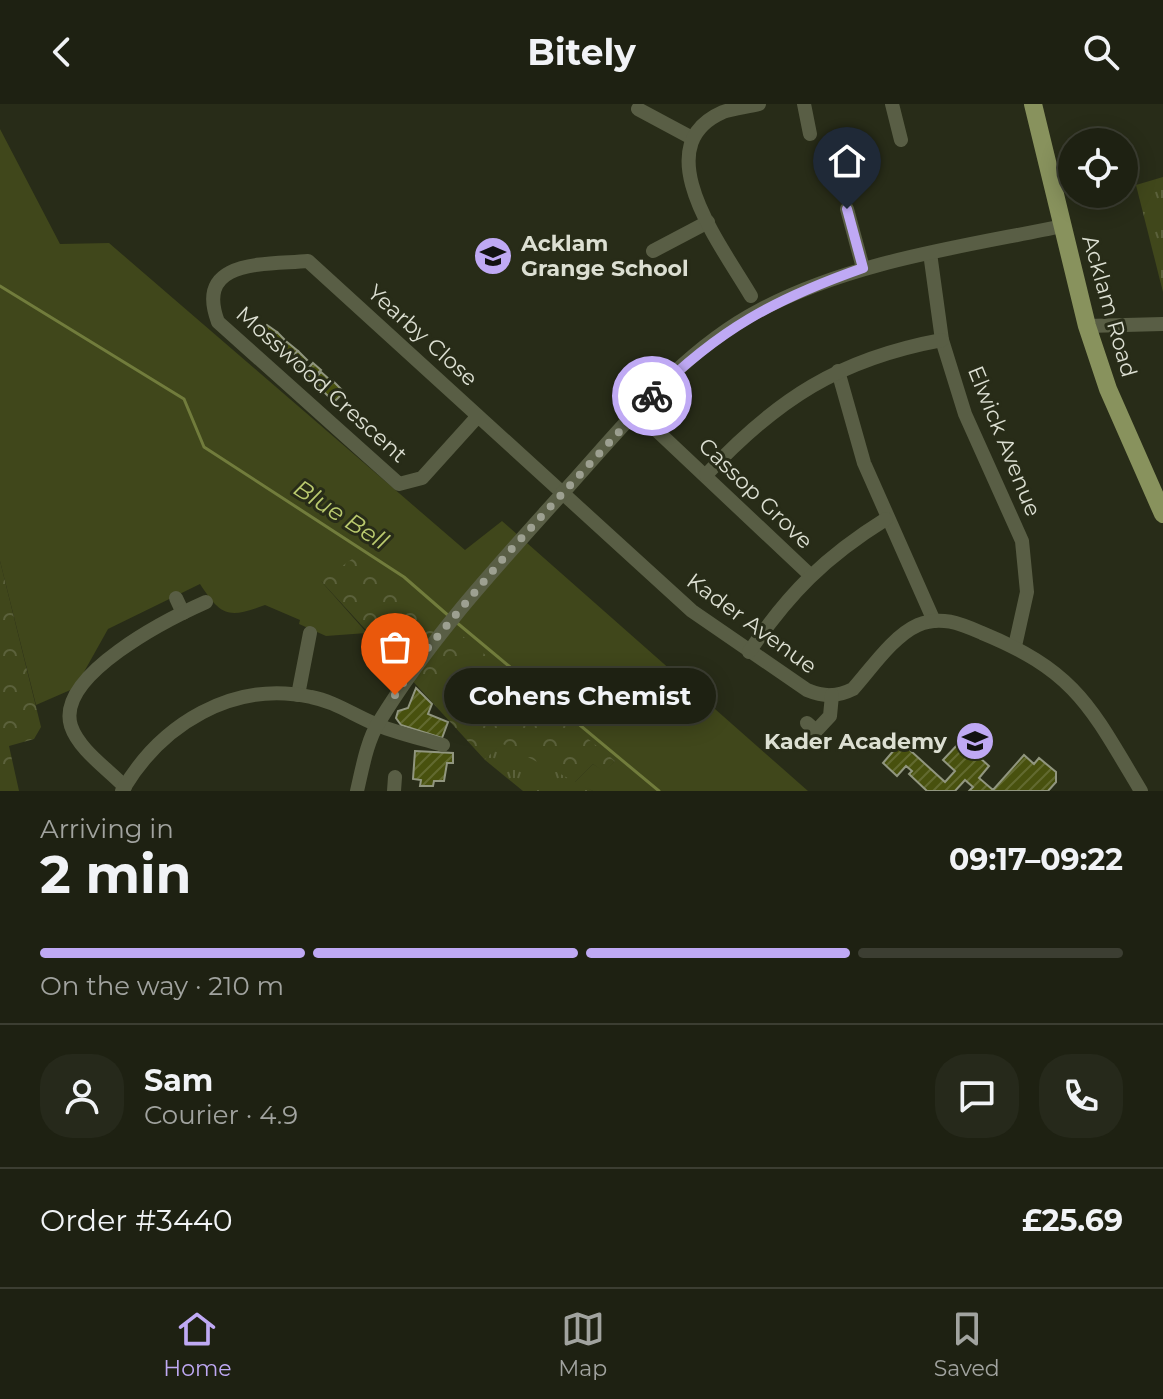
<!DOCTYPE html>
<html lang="en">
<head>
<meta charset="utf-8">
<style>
  :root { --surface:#1e2112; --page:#26291b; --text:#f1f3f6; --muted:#a1a39f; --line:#3c3e32; --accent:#bfa9f4 }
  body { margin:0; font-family:Montserrat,sans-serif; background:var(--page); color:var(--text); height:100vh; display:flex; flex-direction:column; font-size:30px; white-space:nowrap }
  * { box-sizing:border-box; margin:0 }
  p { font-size:26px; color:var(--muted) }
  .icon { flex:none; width:44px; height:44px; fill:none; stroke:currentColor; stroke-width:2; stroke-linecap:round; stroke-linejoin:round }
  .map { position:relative; height:687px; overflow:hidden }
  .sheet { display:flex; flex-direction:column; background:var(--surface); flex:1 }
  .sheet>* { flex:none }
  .controls { position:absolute; left:1058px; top:24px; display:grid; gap:16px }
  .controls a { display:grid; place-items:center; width:80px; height:80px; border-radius:50%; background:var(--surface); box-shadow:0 4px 20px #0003,0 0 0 2px var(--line); font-size:40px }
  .pin { position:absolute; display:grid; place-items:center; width:68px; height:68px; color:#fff; margin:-82px -34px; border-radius:50% 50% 50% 0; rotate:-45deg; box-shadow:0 0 8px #0007 }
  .pin .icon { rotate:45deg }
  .courier { position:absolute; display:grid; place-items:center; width:80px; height:80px; margin:-40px; border:6px solid #bfa9f4; border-radius:50%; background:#fff; color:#222; box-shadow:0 2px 10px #0007 }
  .bubble { position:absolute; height:56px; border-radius:28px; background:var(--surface); box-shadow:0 4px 20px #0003,0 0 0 2px var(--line); font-size:26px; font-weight:700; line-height:56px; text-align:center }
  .summary em { font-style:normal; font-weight:700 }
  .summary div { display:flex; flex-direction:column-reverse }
  .summary { display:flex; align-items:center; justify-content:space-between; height:136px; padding:0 40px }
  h1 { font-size:52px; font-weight:700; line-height:60px }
  .bar { display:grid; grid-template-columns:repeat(4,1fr); gap:12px 8px; align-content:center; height:96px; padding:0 40px }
  .bar i { height:10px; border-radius:6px; background:var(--line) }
  .bar .on { background:var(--accent) }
  .bar p { grid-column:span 4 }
  .line { display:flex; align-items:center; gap:20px; padding:0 40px; border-top:2px solid var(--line) }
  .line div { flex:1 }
  .round { display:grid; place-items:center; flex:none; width:84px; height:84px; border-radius:32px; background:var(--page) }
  header { display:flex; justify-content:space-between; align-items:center; height:104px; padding:0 40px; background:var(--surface); font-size:36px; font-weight:700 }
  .dock { display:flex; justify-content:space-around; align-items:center; height:112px; border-top:2px solid var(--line); background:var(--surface); font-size:22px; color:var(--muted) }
  .dock a { display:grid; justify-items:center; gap:4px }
  .dock .on { color:var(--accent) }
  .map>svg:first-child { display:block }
  .grass { fill:#40471b }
  .forest { fill:url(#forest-crowns) }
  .park { fill:url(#park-tufts) }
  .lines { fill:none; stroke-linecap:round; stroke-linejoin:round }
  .stream { stroke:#717c3c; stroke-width:3 }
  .building { fill:url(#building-hatch); stroke:#91967f; stroke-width:2 }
  .minor { stroke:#595e45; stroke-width:14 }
  .major { stroke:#88925d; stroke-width:18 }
  .done { stroke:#9da091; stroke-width:8; stroke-dasharray:0 14.4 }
  .route { stroke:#bfa9f4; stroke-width:10 }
  .labels { text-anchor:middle; stroke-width:6; stroke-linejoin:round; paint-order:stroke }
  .poi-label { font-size:22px; font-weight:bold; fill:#dcdfd2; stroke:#282c18; text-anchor:start }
  .street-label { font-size:22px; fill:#dcdfd2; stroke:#282c18 }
  .water-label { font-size:24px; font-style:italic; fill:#baca6e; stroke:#282c18 }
</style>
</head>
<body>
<header><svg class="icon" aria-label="back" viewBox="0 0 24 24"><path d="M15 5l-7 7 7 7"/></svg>Bitely<svg class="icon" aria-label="search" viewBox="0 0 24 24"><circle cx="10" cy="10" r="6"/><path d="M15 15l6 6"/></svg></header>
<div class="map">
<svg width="1163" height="687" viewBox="0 0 1163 687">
  <defs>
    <pattern id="forest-crowns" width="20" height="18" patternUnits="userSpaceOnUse" patternTransform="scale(2)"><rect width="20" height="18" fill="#40471b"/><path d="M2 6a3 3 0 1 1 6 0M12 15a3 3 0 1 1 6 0" fill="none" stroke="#5b613b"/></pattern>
    <pattern id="park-tufts" width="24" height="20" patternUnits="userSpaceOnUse" patternTransform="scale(2)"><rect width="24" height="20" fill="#40471b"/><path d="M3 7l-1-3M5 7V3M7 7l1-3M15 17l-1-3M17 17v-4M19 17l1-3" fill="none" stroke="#5b613b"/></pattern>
    <pattern id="building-hatch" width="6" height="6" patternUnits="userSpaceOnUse" patternTransform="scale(2)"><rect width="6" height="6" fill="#48510e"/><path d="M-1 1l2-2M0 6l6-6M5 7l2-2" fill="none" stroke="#626a30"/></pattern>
  </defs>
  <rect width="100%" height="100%" fill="#282c18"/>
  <path class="grass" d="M0,25L60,140L109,139L465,446L502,417L808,687H593L574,679L593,660L604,667L615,657L321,477L367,529L326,532L299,520L300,516L265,501C228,515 221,512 200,480L108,525L75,584L36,601L0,457Z"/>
  <g class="forest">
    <polygon points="355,453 404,484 615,657 604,668 593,660 574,679 501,640 485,656 321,477"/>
    <polygon points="0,457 41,623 34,635 9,642 19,687 0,687"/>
  </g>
  <g class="park">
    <polygon points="1163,73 1163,188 1136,81"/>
    <polygon points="501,639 593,687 523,687 485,656"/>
  </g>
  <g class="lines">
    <g class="stream">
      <polyline points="0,182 184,295 204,343 404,473 450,513"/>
      <polyline points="456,518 659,687"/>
    </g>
  </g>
  <g class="building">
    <polygon points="267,221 277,228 266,237 258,231"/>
    <polygon points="277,228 284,235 275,245 266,237"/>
    <polygon points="287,238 298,247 287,256 277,249"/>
    <polygon points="298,247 307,256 296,264 287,256"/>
    <polygon points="313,259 321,266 311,275 304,269"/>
    <polygon points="321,268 329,275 320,284 312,277"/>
    <polygon points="332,276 344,288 334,298 323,287"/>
    <polygon points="416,584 432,600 428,610 448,618 442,634 401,621 396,614 398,607 408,604"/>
    <polygon points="961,637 989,662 979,674 993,686 1024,651 1034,660 1039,654 1056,668 1056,678 1048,687 969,687 973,683 965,676 955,687 927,687 909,670 912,667 906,662 897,672 883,659 901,638 945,678 955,667 943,656"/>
    <polygon points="415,647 453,649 453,659 447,659 444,677 434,677 433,682 420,682 421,676 413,675"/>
  </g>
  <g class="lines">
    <g class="minor">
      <polyline points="804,0 810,30"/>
      <polyline points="892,0 901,36"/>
      <polyline points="638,5 692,34"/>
      <polyline points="847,105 863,164"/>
      <polyline points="653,147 708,118"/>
      <polyline points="930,149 942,236 965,310 1022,437 1027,488 1015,542"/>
      <path d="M751,192C724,145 643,43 723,8C734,4 748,3 759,0"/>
      <polyline points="1087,222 1163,220"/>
      <polyline points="838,267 864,359 934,517"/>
      <polyline points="636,307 809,470"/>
      <path d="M478,312L422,374L399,380L218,218C194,154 266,161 308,157L692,507L807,586C824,593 837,593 853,585C871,565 893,532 918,521C941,511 961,520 982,529C1077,568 1091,604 1141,687"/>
      <path d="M706,371C777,295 839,255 942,236"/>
      <polyline points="176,494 183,509"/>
      <path d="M749,548C789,489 825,453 886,415"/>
      <polyline points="298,591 310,529"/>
      <polyline points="807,619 816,627 830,612 832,591"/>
      <path d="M125,683C108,665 79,646 71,622C55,571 170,514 206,498"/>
      <path d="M122,687C161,620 233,576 311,593C333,597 352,610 373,619C395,629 420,634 443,641"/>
      <path d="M357,687C362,666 367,636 379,618C432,531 501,458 569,382C626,319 683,246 760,206C853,157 961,143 1063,122"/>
      <polyline points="394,687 395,673"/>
    </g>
    <polyline class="major" points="1033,0 1087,222 1108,285 1163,410"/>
  </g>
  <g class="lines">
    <polyline class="done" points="395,591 422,551 507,450 652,292"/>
    <path class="route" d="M652,292C719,225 775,195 863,164L847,105"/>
  </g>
  <defs>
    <symbol id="school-disc" viewBox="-11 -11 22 22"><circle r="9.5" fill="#bfa9f4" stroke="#282c18"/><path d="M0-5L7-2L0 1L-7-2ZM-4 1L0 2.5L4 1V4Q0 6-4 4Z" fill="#111"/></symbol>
  </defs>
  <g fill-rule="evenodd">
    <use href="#school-disc" x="471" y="130" width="44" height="44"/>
    <use href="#school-disc" x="953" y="615" width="44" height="44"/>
  </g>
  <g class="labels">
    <g class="poi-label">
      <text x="521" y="147">Acklam<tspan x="521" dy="25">Grange School</tspan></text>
      <text x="947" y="645" text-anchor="end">Kader Academy</text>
    </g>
    <g class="street-label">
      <text transform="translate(1110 202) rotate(74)" y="8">Acklam Road</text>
      <text transform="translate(423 231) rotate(42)" y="8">Yearby Close</text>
      <text transform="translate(322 280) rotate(42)" y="8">Mosswood Crescent</text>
      <text transform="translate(1005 337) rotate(68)" y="8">Elwick Avenue</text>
      <text transform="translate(756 389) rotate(44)" y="8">Cassop Grove</text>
      <text transform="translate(752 519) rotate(36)" y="8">Kader Avenue</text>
    </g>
    <g class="water-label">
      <text transform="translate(341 411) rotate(33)" y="8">Blue Bell</text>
    </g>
  </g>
</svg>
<div class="controls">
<a><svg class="icon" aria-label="locate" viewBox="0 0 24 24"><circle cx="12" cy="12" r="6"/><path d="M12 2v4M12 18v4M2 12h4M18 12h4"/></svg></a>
</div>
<div class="pin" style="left:395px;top:591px;background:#ea580c"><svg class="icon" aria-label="bag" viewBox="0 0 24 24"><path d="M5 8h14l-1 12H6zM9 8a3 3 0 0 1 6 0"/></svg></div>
<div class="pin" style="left:847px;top:105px;background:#1f2937"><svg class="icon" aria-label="home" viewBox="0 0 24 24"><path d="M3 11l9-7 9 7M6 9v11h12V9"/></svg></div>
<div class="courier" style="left:652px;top:292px"><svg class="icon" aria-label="bike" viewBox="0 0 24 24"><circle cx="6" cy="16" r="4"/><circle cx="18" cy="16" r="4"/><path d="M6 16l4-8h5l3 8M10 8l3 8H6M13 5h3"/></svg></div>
<div class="bubble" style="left:444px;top:564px;width:272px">Cohens Chemist</div>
</div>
<section class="sheet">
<div class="summary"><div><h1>2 min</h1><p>Arriving in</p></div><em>09:17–09:22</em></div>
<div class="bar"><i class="on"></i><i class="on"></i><i class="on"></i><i></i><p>On the way · 210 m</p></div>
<div class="line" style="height:144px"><a class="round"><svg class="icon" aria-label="person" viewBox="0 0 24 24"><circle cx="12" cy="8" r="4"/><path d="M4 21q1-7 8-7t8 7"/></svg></a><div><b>Sam</b><p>Courier · 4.9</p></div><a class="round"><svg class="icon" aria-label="chat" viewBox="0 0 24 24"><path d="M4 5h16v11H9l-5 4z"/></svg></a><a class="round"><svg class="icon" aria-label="phone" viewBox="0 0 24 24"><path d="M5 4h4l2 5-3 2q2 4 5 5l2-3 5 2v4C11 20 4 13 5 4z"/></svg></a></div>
<div class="line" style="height:104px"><div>Order #3440</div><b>£25.69</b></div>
</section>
<nav class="dock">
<a class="on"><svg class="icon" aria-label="home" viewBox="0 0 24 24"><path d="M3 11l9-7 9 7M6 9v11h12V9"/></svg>Home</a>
<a><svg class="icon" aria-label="map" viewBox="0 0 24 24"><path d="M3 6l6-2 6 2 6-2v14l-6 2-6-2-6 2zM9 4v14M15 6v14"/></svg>Map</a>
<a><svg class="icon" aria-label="saved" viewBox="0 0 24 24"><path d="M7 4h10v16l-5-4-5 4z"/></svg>Saved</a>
</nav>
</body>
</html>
